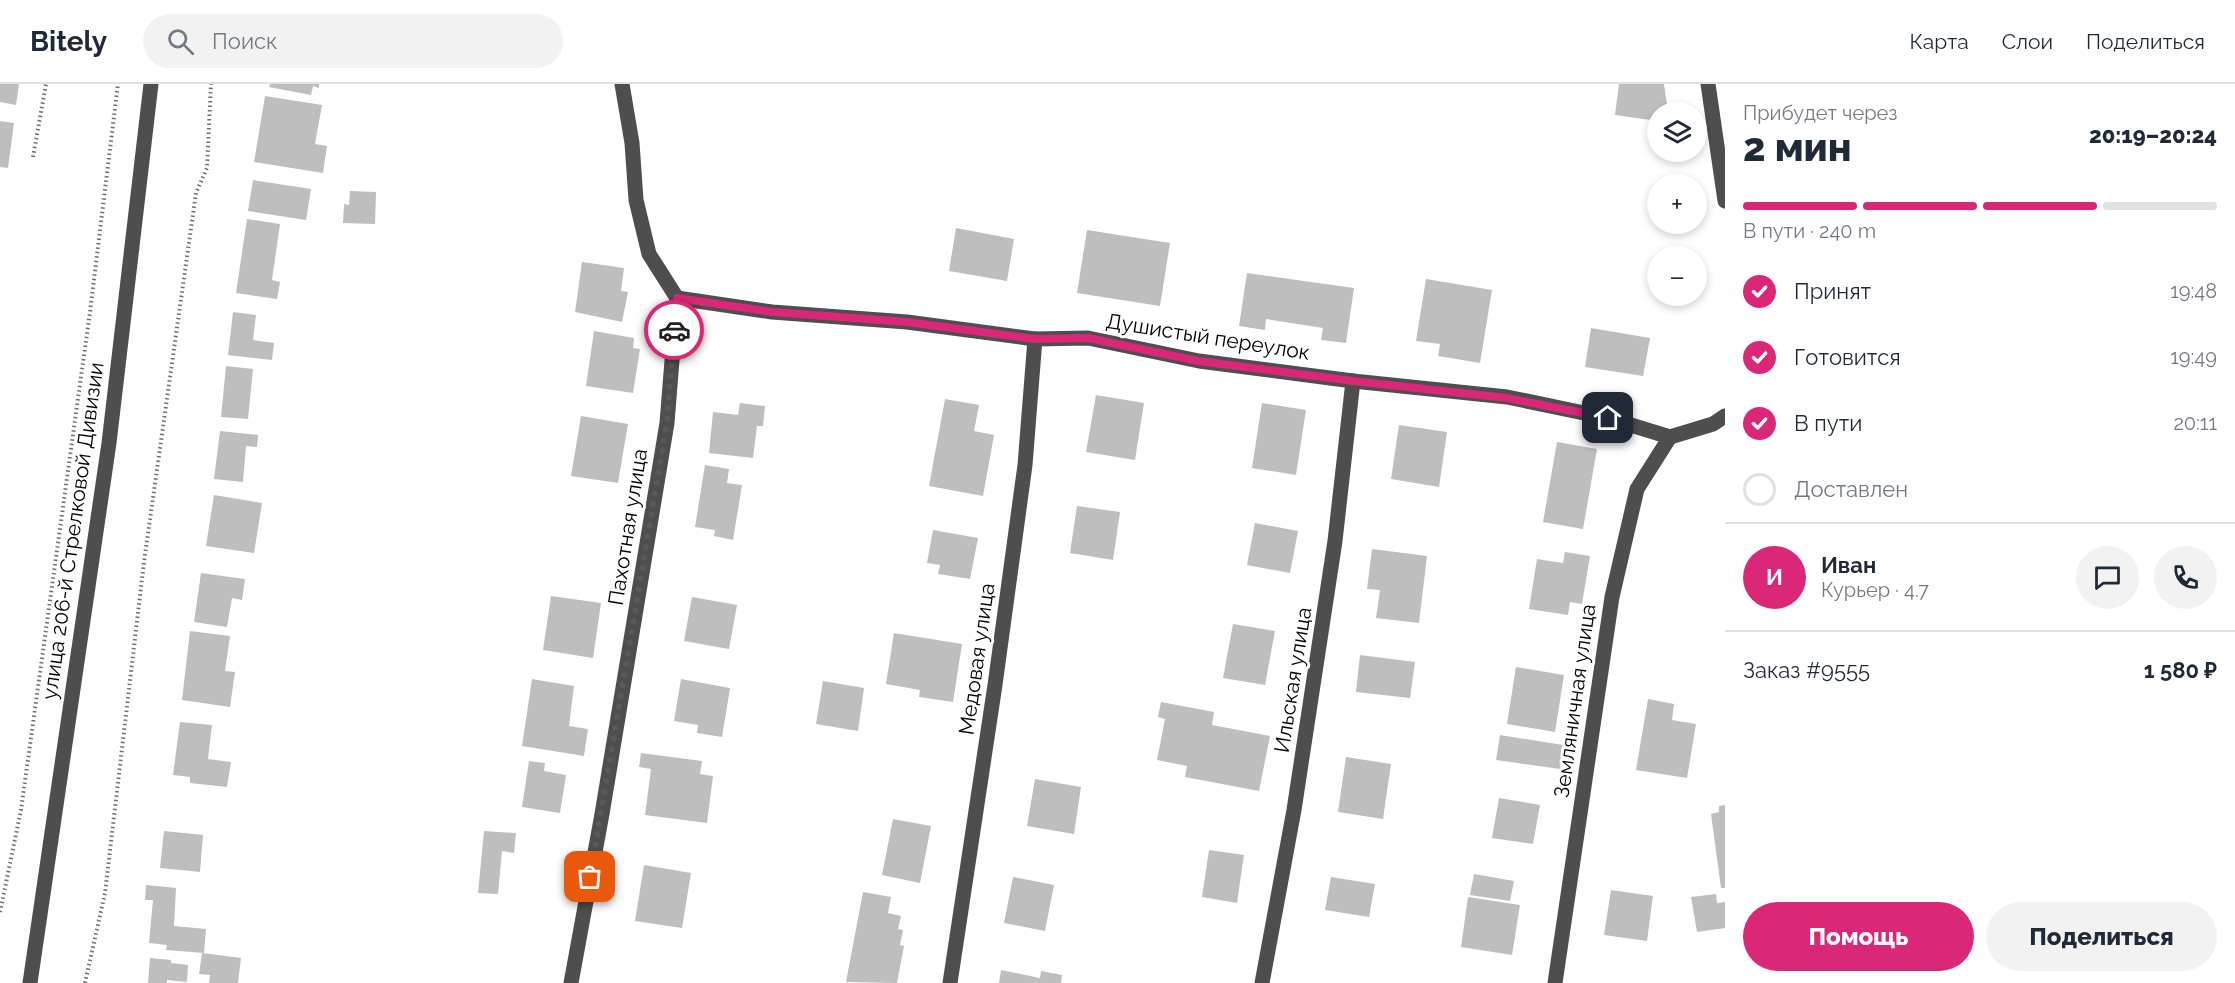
<!DOCTYPE html>
<html lang="ru">
<head>
<meta charset="utf-8">
<style>
  :root { --surface:#fff; --page:#f2f2f3; --text:#1f2937; --muted:#747a83; --line:#e0e1e3; --accent:#db2777 }
  body { margin:0; font-family:Raleway,sans-serif; background:var(--page); color:var(--text); height:100vh; display:flex; flex-direction:column; font-size:22px; white-space:nowrap }
  * { box-sizing:border-box; margin:0 }
  p { font-size:20px; color:var(--muted) }
  .icon { flex:none; width:33px; height:33px; fill:none; stroke:currentColor; stroke-width:2; stroke-linecap:round; stroke-linejoin:round }
  .map { position:relative; flex:1; overflow:hidden }
  .sheet { display:flex; flex-direction:column; background:var(--surface); width:510px }
  .sheet>* { flex:none }
  .tools { position:absolute; left:1647px; top:18px; display:grid; gap:12px }
  .tools a { display:grid; place-items:center; width:60px; height:60px; border-radius:50%; background:var(--surface); box-shadow:0 3px 9px #0003; font-size:30px }
  .pin { position:absolute; display:grid; place-items:center; width:51px; height:51px; color:#fff; margin:-26px; border-radius:12px; box-shadow:0 3px 9px #0006 }
  .courier { position:absolute; display:grid; place-items:center; width:60px; height:60px; margin:-30px; border:4px solid #db2777; border-radius:50%; background:#fff; color:#222; box-shadow:0 2px 8px #0007 }
  .summary em { font-style:normal; font-weight:800 }
  .summary div { display:flex; flex-direction:column-reverse }
  .summary { display:flex; align-items:center; justify-content:space-between; height:102px; padding:0 18px }
  h1 { font-size:39px; font-weight:800; line-height:45px }
  .bar { display:grid; grid-template-columns:repeat(4,1fr); gap:9px 6px; align-content:center; height:72px; padding:0 18px }
  .bar i { height:8px; border-radius:4px; background:var(--line) }
  .bar .on { background:var(--accent) }
  .bar p { grid-column:span 4 }
  .line { display:flex; align-items:center; gap:15px; padding:0 18px; border-top:2px solid var(--line) }
  .line div { flex:1 }
  .round { display:grid; place-items:center; flex:none; width:63px; height:63px; border-radius:32px; background:var(--page) }
  ol { padding:0 18px; list-style:none }
  li { display:flex; align-items:center; gap:18px; height:66px }
  li p { margin-inline-start:auto }
  li .icon { padding:6px; border-radius:50%; background:var(--accent); color:#fff; stroke-width:4 }
  li:last-child { color:var(--muted) }
  li i { width:33px; height:33px; border:3px solid var(--line); border-radius:50% }
  .action { display:flex; gap:12px; margin-top:auto; padding:12px 18px }
  .action a { flex:1; height:69px; border-radius:36px; background:var(--accent); color:#fff; font-size:24px; font-weight:800; line-height:69px; text-align:center }
  .action a+a { background:var(--page); color:var(--text) }
  header { display:flex; align-items:center; gap:36px; box-sizing:border-box; height:84px; padding:0 30px; background:var(--surface); border-bottom:2px solid var(--line) }
  header strong { font-size:28px }
  nav { display:flex; gap:33px; margin-inline-start:auto; font-size:21px }
  .search { width:420px; height:54px; background:var(--page); display:flex; align-items:center; gap:15px; box-sizing:border-box; padding:0 21px; border-radius:33px; color:var(--muted); font-size:22px }
  main { display:flex; flex:1; min-height:0 }
  .map>svg:first-child { display:block }
  .building { fill:#bebebe }
  .lines { fill:none; stroke-linecap:round; stroke-linejoin:round }
  .path { stroke:#707070; stroke-width:4; stroke-dasharray:1.5 3; stroke-linecap:butt }
  .minor { stroke:#4e4e4e; stroke-width:15 }
  .done { stroke:#595959; stroke-width:6; stroke-dasharray:0 10.8 }
  .route { stroke:#db2777; stroke-width:8 }
  .labels { text-anchor:middle; stroke-width:6; stroke-linejoin:round; paint-order:stroke }
  .street-label { font-size:21px; fill:#000; stroke:#fff }
</style>
</head>
<body>
<header>
<strong>Bitely</strong>
<div class="search"><svg class="icon" aria-label="search" viewBox="0 0 24 24"><circle cx="10" cy="10" r="6"/><path d="M15 15l6 6"/></svg>Поиск</div>
<nav><a>Карта</a><a>Слои</a><a>Поделиться</a></nav>
</header>
<main>
<div class="map">
<svg width="1725" height="899" viewBox="0 0 1725 899">
  <rect width="100%" height="100%" fill="#fff"/>
  <g class="building">
    <polygon points="0,0 19,0 16,21 0,18"/>
    <polygon points="270,0 319,0 319,4 313,2 311,11 269,3"/>
    <polygon points="1619,0 1664,0 1668,28 1658,28 1658,37 1615,31"/>
    <polygon points="265,12 322,21 315,60 327,62 323,89 254,78"/>
    <polygon points="0,37 14,39 8,84 0,83"/>
    <polygon points="253,96 311,105 306,136 248,127"/>
    <polygon points="350,107 376,108 375,140 343,139 344,120 349,121"/>
    <polygon points="247,135 280,140 272,196 280,198 277,215 236,209"/>
    <polygon points="956,144 1014,155 1007,197 949,187"/>
    <polygon points="1087,146 1170,159 1160,222 1077,209"/>
    <polygon points="582,178 624,184 621,207 628,208 622,238 575,228"/>
    <polygon points="1247,189 1354,204 1346,259 1321,256 1323,244 1266,235 1265,246 1239,242"/>
    <polygon points="1426,195 1492,206 1480,279 1438,272 1440,260 1416,257"/>
    <polygon points="233,228 256,231 253,256 274,259 272,276 228,271"/>
    <polygon points="1591,244 1650,254 1643,292 1585,283"/>
    <polygon points="594,247 634,254 633,264 640,265 633,309 586,302"/>
    <polygon points="226,282 253,285 248,335 221,333"/>
    <polygon points="1096,311 1144,319 1135,376 1086,368"/>
    <polygon points="945,315 979,321 974,347 994,351 983,412 929,402"/>
    <polygon points="740,319 765,322 763,342 757,342 753,374 709,369 713,328 738,331"/>
    <polygon points="1262,319 1306,326 1296,391 1252,384"/>
    <polygon points="581,332 628,340 618,399 571,392"/>
    <polygon points="1399,341 1447,348 1439,403 1391,395"/>
    <polygon points="220,347 258,351 257,363 246,362 243,398 214,395"/>
    <polygon points="1557,358 1597,365 1583,445 1543,438"/>
    <polygon points="705,381 729,385 727,399 742,401 733,456 714,452 715,446 695,443"/>
    <polygon points="214,411 262,419 254,469 206,462"/>
    <polygon points="1077,422 1120,428 1113,476 1070,469"/>
    <polygon points="1255,439 1298,447 1290,489 1247,481"/>
    <polygon points="933,446 978,454 970,495 938,490 940,481 927,479"/>
    <polygon points="1372,465 1427,472 1419,539 1376,534 1380,506 1367,505"/>
    <polygon points="1565,468 1590,472 1582,520 1570,518 1568,531 1529,525 1537,475 1563,479"/>
    <polygon points="201,489 245,495 242,516 232,514 227,543 194,538"/>
    <polygon points="551,512 601,519 593,574 543,566"/>
    <polygon points="692,513 737,521 729,565 684,557"/>
    <polygon points="1233,540 1275,547 1265,601 1223,594"/>
    <polygon points="190,547 230,552 225,587 235,588 230,623 182,616"/>
    <polygon points="894,549 962,560 953,618 919,613 920,606 886,600"/>
    <polygon points="1360,571 1415,578 1410,614 1356,608"/>
    <polygon points="1516,583 1564,591 1555,648 1507,640"/>
    <polygon points="532,595 574,602 569,642 588,645 584,672 522,662"/>
    <polygon points="681,595 730,604 722,653 697,649 698,641 674,637"/>
    <polygon points="823,597 864,604 858,647 816,640"/>
    <polygon points="1648,615 1674,620 1672,636 1696,640 1687,694 1636,686"/>
    <polygon points="1161,618 1214,628 1212,641 1270,652 1259,707 1185,693 1187,682 1157,676 1165,635 1158,633"/>
    <polygon points="180,638 212,641 208,675 231,678 227,703 190,699 190,693 173,691"/>
    <polygon points="1500,651 1563,661 1560,685 1496,676"/>
    <polygon points="641,669 702,677 700,690 713,692 707,739 645,731 651,685 639,683"/>
    <polygon points="1346,673 1391,680 1383,735 1338,728"/>
    <polygon points="529,677 545,679 544,687 566,691 560,729 522,723"/>
    <polygon points="1035,695 1081,703 1074,750 1027,742"/>
    <polygon points="1499,714 1540,721 1533,760 1492,754"/>
    <polygon points="1725,721 1725,804 1721,804 1711,730 1719,728 1719,722"/>
    <polygon points="893,735 931,742 920,799 882,791"/>
    <polygon points="164,747 203,751 200,788 160,784"/>
    <polygon points="484,747 516,749 514,769 502,767 498,810 478,809"/>
    <polygon points="1209,766 1244,771 1237,819 1202,813"/>
    <polygon points="644,781 691,789 682,844 635,837"/>
    <polygon points="1474,790 1514,797 1510,817 1470,811"/>
    <polygon points="1013,793 1054,801 1045,847 1004,839"/>
    <polygon points="1331,793 1375,800 1369,833 1325,826"/>
    <polygon points="146,801 176,804 174,842 206,845 204,869 166,866 167,861 149,859 153,816 145,816"/>
    <polygon points="1611,806 1653,812 1647,857 1604,851"/>
    <polygon points="863,808 891,813 888,829 901,832 898,845 903,846 900,861 904,862 897,899 846,898"/>
    <polygon points="1716,810 1717,819 1725,818 1725,844 1697,848 1691,813"/>
    <polygon points="1468,813 1520,821 1512,871 1461,863"/>
    <polygon points="202,869 241,874 238,899 209,899 210,891 199,890"/>
    <polygon points="150,874 171,876 171,879 188,881 187,898 167,896 167,899 148,899"/>
    <polygon points="1001,886 1040,894 1041,887 1062,891 1061,899 999,899"/>
  </g>
  <g class="lines">
    <g class="path">
      <polyline points="33,73 46,0"/>
      <polyline points="0,828 21,726 90,228 118,0"/>
      <polyline points="85,899 105,809 144,478 196,109 207,84 211,0"/>
    </g>
    <g class="minor">
      <polyline points="1708,0 1725,117"/>
      <polyline points="677,214 772,228 907,238 1035,255 1088,254 1199,277 1353,297 1507,313 1608,334 1670,353 1713,340 1725,332"/>
      <polyline points="30,899 109,359 151,0"/>
      <polyline points="571,899 602,730 667,339 677,214 649,170 636,116 632,59 622,0"/>
      <polyline points="950,899 995,601 1025,381 1035,255"/>
      <polyline points="1262,899 1294,726 1335,457 1353,297"/>
      <polyline points="1555,899 1612,513 1637,405 1670,353"/>
    </g>
  </g>
  <g class="lines">
    <polyline class="done" points="590,793 667,339 674,246"/>
    <polyline class="route" points="674,246 677,214 772,228 907,238 1035,255 1088,254 1198,277 1353,297 1507,314 1608,334"/>
  </g>
  <g class="labels">
    <g class="street-label">
      <text transform="translate(1208 253) rotate(9)" y="7">Душистый переулок</text>
      <text transform="translate(628 443) rotate(-81)" y="7">Пахотная улица</text>
      <text transform="translate(73 447) rotate(-82)" y="7">улица 206-й Стрелковой Дивизии</text>
      <text transform="translate(977 575) rotate(-82)" y="7">Медовая улица</text>
      <text transform="translate(1293 596) rotate(-81)" y="7">Ильская улица</text>
      <text transform="translate(1575 617) rotate(-82)" y="7">Земляничная улица</text>
    </g>
  </g>
</svg>
<div class="tools">
<a><svg class="icon" aria-label="layers" viewBox="0 0 24 24"><path d="M12 4l9 5-9 5-9-5zM3 14l9 5 9-5"/></svg></a>
<a>+</a>
<a>−</a>
</div>
<div class="pin" style="left:590px;top:793px;background:#ea580c"><svg class="icon" aria-label="bag" viewBox="0 0 24 24"><path d="M5 8h14l-1 12H6zM9 8a3 3 0 0 1 6 0"/></svg></div>
<div class="pin" style="left:1608px;top:334px;background:#1f2937"><svg class="icon" aria-label="home" viewBox="0 0 24 24"><path d="M3 11l9-7 9 7M6 9v11h12V9"/></svg></div>
<div class="courier" style="left:674px;top:246px"><svg class="icon" aria-label="car" viewBox="0 0 24 24"><path d="M5 17H2v-5l4-1 3-4h7l3 4 3 1v5h-3M9 17h6M6 11h13"/><circle cx="7" cy="17" r="2"/><circle cx="17" cy="17" r="2"/></svg></div>
</div>
<section class="sheet">
<div class="summary"><div><h1>2 мин</h1><p>Прибудет через</p></div><em>20:19–20:24</em></div>
<div class="bar"><i class="on"></i><i class="on"></i><i class="on"></i><i></i><p>В пути · 240 m</p></div>
<ol>
<li><svg class="icon" aria-label="check" viewBox="0 0 24 24"><path d="M5 12l5 5 9-10"/></svg>Принят<p>19:48</p></li>
<li><svg class="icon" aria-label="check" viewBox="0 0 24 24"><path d="M5 12l5 5 9-10"/></svg>Готовится<p>19:49</p></li>
<li><svg class="icon" aria-label="check" viewBox="0 0 24 24"><path d="M5 12l5 5 9-10"/></svg>В пути<p>20:11</p></li>
<li><i></i>Доставлен</li>
</ol>
<div class="line" style="height:108px"><b class="round" style="background:var(--accent);color:#fff">И</b><div><b>Иван</b><p>Курьер · 4.7</p></div><a class="round"><svg class="icon" aria-label="chat" viewBox="0 0 24 24"><path d="M4 5h16v11H9l-5 4z"/></svg></a><a class="round"><svg class="icon" aria-label="phone" viewBox="0 0 24 24"><path d="M5 4h4l2 5-3 2q2 4 5 5l2-3 5 2v4C11 20 4 13 5 4z"/></svg></a></div>
<div class="line" style="height:78px"><div>Заказ #9555</div><b>1 580 ₽</b></div>
<div class="action"><a>Помощь</a><a>Поделиться</a></div>
</section>
</main>
</body>
</html>
